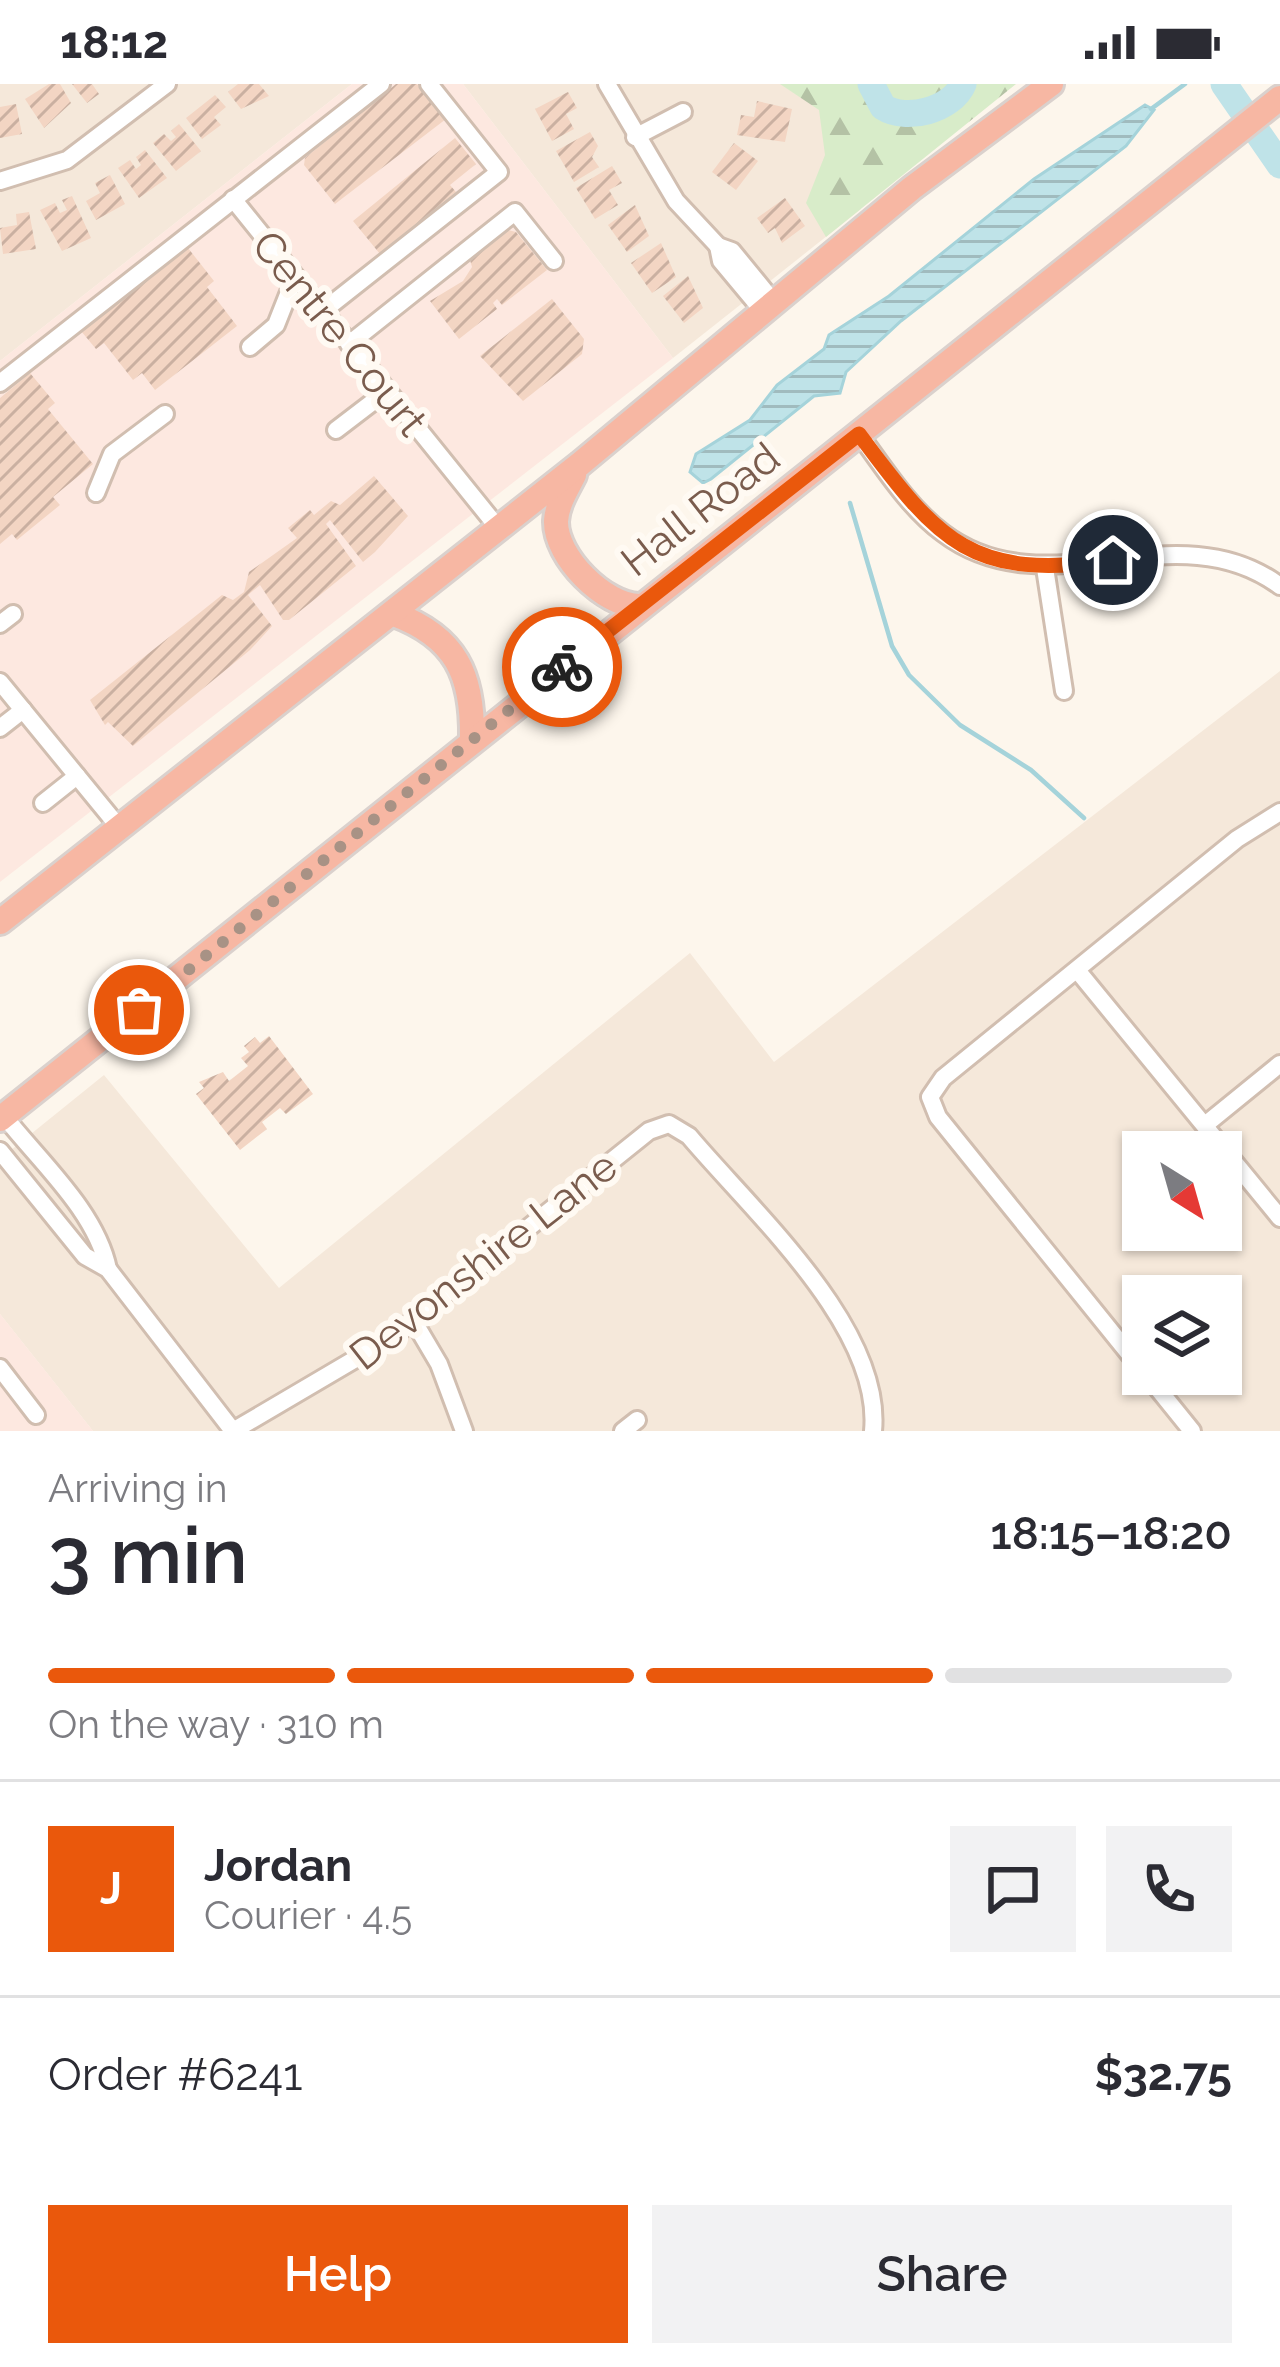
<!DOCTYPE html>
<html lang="en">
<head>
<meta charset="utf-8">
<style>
  :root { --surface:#fff; --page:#f2f2f3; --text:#2b2b33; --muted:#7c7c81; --line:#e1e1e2; --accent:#ea580c }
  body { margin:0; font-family:Raleway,sans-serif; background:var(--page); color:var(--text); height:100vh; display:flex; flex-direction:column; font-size:45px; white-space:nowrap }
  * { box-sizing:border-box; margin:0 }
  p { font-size:39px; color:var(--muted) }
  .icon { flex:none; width:66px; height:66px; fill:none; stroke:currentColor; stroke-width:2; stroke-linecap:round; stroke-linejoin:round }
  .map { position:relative; height:1347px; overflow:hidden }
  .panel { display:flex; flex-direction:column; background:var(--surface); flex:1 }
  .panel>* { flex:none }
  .needle { width:78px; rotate:143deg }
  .fabs { position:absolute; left:1122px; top:1047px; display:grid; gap:24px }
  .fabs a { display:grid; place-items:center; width:120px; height:120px; border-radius:0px; background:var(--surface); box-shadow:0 3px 9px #0004; font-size:60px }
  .pin { position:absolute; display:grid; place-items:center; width:102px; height:102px; color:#fff; margin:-51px; border:6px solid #fff; border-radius:50%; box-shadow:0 3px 12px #0007 }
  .courier { position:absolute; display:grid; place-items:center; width:120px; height:120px; margin:-60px; border:9px solid #ea580c; border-radius:50%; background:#fff; color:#222; box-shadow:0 3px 15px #0007 }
  .head em { font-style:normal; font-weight:600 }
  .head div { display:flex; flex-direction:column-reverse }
  .head { display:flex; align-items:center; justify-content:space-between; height:204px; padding:0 48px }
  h1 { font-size:78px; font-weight:600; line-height:90px }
  .bar { display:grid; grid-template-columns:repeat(4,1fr); gap:18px 12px; align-content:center; height:144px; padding:0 48px }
  .bar i { height:15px; border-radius:9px; background:var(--line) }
  .bar .current { background:var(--accent) }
  .bar p { grid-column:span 4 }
  .line { display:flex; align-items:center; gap:30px; padding:0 48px; border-top:3px solid var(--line) }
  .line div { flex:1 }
  .round { display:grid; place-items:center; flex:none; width:126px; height:126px; border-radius:0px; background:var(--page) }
  .cta { display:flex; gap:24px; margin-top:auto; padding:24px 48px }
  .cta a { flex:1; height:138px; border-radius:0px; background:var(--accent); color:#fff; font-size:48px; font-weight:600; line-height:138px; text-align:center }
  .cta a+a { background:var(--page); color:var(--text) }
  .status { display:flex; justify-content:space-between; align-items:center; height:84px; padding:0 60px; background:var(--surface); direction:ltr }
  .status svg { height:33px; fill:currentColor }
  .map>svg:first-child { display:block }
  .residential { fill:#f5e8da; fill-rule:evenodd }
  .commercial { fill:#fde8e0 }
  .forest { fill:url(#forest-firs) }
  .water { fill:url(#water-rules); stroke:#a5d3da; stroke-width:3 }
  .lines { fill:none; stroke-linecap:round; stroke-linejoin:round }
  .stream { stroke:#a5d3da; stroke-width:4.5 }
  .river { stroke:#bfe3e8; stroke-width:27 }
  .building { fill:url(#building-hatch) }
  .minor-casing { stroke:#d1beb0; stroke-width:22 }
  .highway-casing { stroke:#dad1cd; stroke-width:30 }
  .minor { stroke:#fff; stroke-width:16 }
  .highway { stroke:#f7b7a3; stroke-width:24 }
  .done { stroke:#a89285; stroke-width:12; stroke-dasharray:0 21.6 }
  .route { stroke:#ea580c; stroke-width:15 }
  .labels { text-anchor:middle; stroke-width:12; stroke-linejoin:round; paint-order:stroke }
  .street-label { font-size:42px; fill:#7a5c4d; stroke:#fffaf3 }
</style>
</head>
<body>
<div class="status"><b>18:12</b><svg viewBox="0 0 49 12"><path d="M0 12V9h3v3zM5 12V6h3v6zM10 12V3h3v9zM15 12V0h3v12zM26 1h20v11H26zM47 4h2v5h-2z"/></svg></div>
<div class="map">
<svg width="1280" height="1347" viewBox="0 0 1280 1347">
  <defs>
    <pattern id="forest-firs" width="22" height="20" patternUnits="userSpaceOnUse" patternTransform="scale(3)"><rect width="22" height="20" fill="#d8ecc9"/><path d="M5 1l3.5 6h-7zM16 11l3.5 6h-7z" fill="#b4c2a5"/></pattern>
    <pattern id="water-rules" width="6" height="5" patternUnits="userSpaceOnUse" patternTransform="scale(3)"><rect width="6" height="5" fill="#bfe3e8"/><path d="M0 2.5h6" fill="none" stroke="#a0bbbe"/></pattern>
    <pattern id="building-hatch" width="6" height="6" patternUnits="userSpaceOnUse" patternTransform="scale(3)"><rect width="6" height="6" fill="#f3d5c3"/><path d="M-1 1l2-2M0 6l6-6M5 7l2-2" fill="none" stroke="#cab0a1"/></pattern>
  </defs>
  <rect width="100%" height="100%" fill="#fdf6ec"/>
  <g class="residential">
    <polygon points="0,0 352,0 0,277"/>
    <polygon points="463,0 825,0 861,125 673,274"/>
    <path d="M1280,587V1347H93L0,1230V1075L104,991L279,1204L690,869L774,978ZM1143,1068H1221V1146H1143ZM1143,1212H1221V1290H1143Z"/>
  </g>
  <g class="commercial">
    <polygon points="352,0 463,0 673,274 0,798 0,277"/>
    <polygon points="0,1230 93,1347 0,1347"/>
  </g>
  <polygon class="forest" points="780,0 1016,0 826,153 806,119 825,71 819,26"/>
  <polygon class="water" points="1145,21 1154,26 1126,62 901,237 846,288 840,309 814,312 711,395 703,399 690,388 696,370 750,336 777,301 824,265 829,251 889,212 1034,95"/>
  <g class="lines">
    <g class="stream">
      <polyline points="1151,25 1185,0"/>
      <polyline points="850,419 892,562 909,591 960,641 1031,686 1084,734"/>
    </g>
    <g class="river">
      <path d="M871,0L883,23C906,38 952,26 963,0"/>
      <polyline points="1224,0 1280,81"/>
    </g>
  </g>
  <g class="building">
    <polygon points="49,0 60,0 71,19 44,44 25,15"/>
    <polygon points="72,0 92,0 99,10 87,19"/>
    <polygon points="238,0 259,0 269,12 241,25 228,8"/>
    <polygon points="396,0 417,0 446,35 335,120 304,81 305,74"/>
    <polygon points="568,8 577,24 566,30 574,45 552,57 535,25"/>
    <polygon points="215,11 226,23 214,33 221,41 202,55 186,34"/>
    <polygon points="757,17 792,25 785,58 737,51 741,31 754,33"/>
    <polygon points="16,20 22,50 0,54 0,23"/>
    <polygon points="179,40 201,67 176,87 153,59 164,50 171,57 176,53 171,47"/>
    <polygon points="590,48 598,62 592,73 599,83 574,98 556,67"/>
    <polygon points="455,54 476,80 450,101 456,108 380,170 353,137"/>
    <polygon points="734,59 758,77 736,106 712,88"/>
    <polygon points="145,66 167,94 139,114 118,84 130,76 136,85 141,81 136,73"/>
    <polygon points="612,82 622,99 609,106 618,121 595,135 576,104"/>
    <polygon points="110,91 125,120 96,136 86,117 100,109 95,99"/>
    <polygon points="72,112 91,154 62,167 40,126 55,119 60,129 67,126 62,116"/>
    <polygon points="785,114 805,142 782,159 775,144 768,149 757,134"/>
    <polygon points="635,121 649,152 627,168 608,141"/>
    <polygon points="29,128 36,165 3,170 0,144 17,141 16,130"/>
    <polygon points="508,146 516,148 547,186 502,221 497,215 493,219 497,225 459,255 430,217 463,197 472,183 470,176"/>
    <polygon points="661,159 676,193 652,209 631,179"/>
    <polygon points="188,164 214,197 207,203 237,242 155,306 142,289 133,296 104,259 96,265 81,247"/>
    <polygon points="688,192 703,224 684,239 663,212"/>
    <polygon points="552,215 584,255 582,270 523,317 480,272"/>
    <polygon points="30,289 55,319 48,325 93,380 53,413 60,421 17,456 12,450 0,460 0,314"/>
    <polygon points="374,392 408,432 375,468 363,478 330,436 326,440 356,482 289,536 283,536 260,501 248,511 272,542 250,566 133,662 108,638 105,641 90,616 222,511 233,516 244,508 249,488 297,454 288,444 310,426 314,431 331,417 340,421"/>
    <polygon points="269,952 313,1010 286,1030 280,1024 262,1038 267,1045 240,1066 196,1010 204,1004 199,998 223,988 229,997 248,982 241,974 249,968 244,962 255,953 260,959"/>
  </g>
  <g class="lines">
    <defs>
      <g id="minor">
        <polyline points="607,0 676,117 718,162"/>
        <polyline points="635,53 683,28"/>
        <polyline points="0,97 67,76 167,0"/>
        <polyline points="233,115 499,445"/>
        <polyline points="761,225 721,177 718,162 732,167 772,216"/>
        <polyline points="323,227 499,88 429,0"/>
        <polyline points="349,260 515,128 554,177"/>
        <polyline points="250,263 276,241 295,193"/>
        <polyline points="0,299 381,0"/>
        <polyline points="336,346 387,307"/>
        <path d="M859,350C884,384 909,424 943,449C1047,528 1175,424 1280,502"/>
        <polyline points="96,409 112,370 165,330"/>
        <polyline points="1045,484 1064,607"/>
        <polyline points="0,540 13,530"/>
        <polyline points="0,598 118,742"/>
        <polyline points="0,644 23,626"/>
        <polyline points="43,719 77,692"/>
        <polyline points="1077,886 1280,1134"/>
        <path d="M4,1032C40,1078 96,1127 108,1185"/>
        <polyline points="1205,1041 1280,980"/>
        <polyline points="0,1067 85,1172 108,1185 233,1347"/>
        <polyline points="413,1236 439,1280 464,1347"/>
        <polyline points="0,1284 36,1331"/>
        <polyline points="1143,1287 938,1033 930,1013 943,994 1237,755 1280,728"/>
        <polyline points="1146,1290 1192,1347"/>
        <path d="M233,1347L391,1254L649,1047L669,1040L689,1052C752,1127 883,1244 873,1347"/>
        <polyline points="623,1347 637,1336"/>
      </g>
      <g id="highway">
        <path d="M574,391C567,405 557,420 556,437C555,473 605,522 639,522"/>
        <path d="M394,530C456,553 473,591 472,654"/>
        <polyline points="0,838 580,380 912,104 1051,0"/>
        <polyline points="0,1035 1280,14"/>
      </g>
    </defs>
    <use href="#minor" class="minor-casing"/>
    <use href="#highway" class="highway-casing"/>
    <use href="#minor" class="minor"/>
    <use href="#highway" class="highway"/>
  </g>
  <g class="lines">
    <polyline class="done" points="139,926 562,583"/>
    <path class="route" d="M562,583L859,350C939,458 972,497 1113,476"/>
  </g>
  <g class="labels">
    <g class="street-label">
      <text transform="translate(340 249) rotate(51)" y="15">Centre Court</text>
      <text transform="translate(700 425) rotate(-38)" y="15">Hall Road</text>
      <text transform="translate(483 1176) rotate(-38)" y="15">Devonshire Lane</text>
    </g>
  </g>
</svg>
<div class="fabs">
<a><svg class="needle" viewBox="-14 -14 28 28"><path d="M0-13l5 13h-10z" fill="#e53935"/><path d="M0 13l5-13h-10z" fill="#7c7c81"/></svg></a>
<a><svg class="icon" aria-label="layers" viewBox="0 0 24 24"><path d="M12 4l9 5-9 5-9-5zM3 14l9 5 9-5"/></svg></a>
</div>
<div class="pin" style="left:139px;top:926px;background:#ea580c"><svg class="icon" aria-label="bag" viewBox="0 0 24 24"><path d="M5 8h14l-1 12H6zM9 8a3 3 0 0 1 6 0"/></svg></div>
<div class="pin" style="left:1113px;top:476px;background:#1f2937"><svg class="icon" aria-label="home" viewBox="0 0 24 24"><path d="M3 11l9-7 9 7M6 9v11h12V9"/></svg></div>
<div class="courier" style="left:562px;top:583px"><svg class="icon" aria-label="bike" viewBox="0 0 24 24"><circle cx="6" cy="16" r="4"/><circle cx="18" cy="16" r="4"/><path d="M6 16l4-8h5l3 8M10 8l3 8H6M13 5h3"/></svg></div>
</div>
<section class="panel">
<div class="head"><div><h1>3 min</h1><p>Arriving in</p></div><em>18:15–18:20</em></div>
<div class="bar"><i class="current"></i><i class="current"></i><i class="current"></i><i></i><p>On the way · 310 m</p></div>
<div class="line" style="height:216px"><b class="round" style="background:var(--accent);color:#fff">J</b><div><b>Jordan</b><p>Courier · 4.5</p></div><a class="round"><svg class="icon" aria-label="chat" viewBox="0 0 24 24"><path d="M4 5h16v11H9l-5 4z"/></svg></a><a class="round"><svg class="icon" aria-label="phone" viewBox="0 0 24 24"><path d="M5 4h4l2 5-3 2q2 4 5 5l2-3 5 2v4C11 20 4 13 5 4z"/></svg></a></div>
<div class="line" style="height:156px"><div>Order #6241</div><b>$32.75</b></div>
<div class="cta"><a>Help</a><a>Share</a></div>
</section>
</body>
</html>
